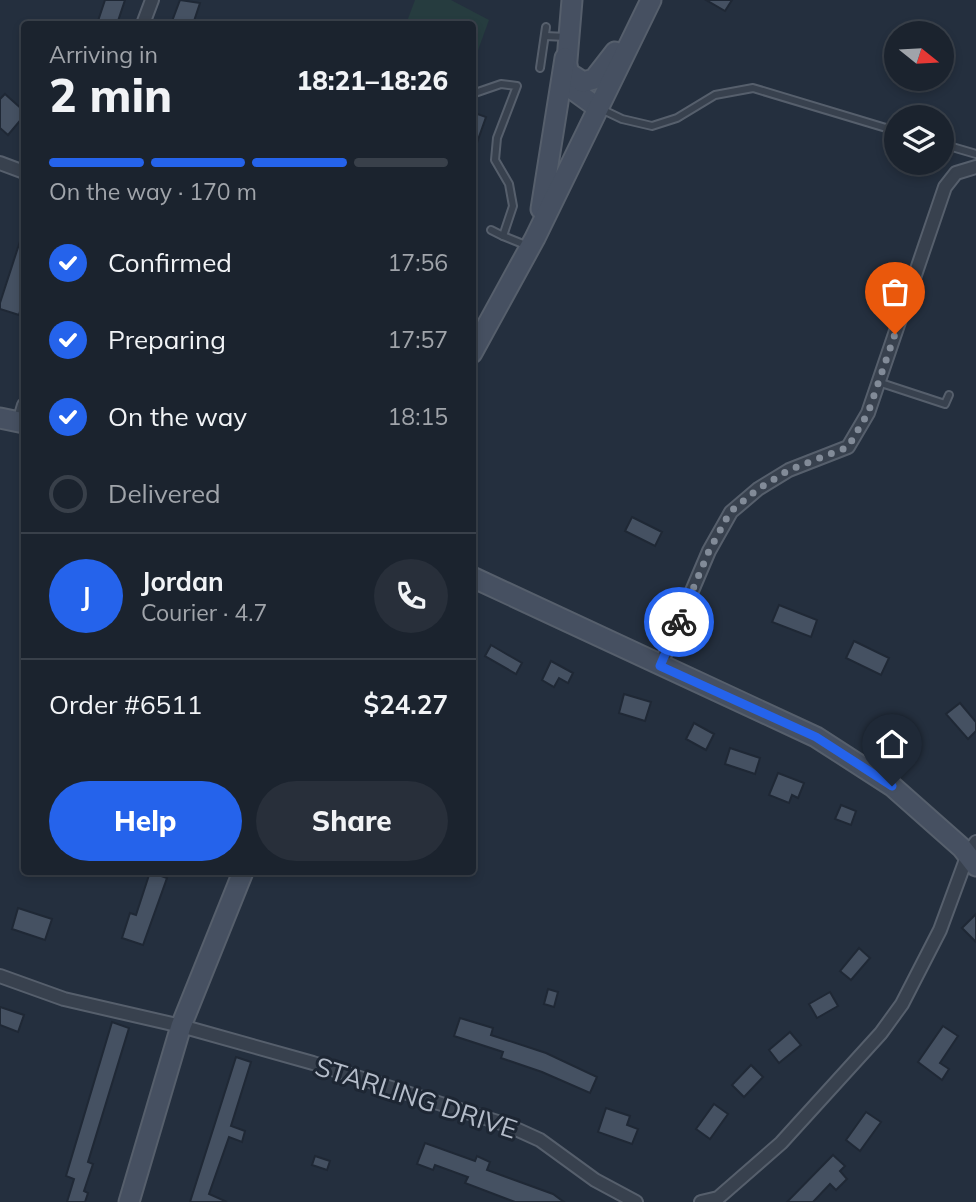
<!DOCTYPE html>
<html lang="en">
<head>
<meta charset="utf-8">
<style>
  :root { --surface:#1b232e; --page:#282f3a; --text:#f1f3f6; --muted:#a0a4aa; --line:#39404a; --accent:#2563eb }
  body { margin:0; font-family:Mulish,sans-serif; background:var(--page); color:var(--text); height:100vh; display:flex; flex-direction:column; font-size:26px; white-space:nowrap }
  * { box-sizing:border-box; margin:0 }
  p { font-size:23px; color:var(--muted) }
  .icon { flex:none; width:38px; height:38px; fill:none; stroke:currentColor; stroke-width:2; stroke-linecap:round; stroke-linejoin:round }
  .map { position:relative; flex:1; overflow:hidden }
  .side { position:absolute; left:21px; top:21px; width:455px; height:854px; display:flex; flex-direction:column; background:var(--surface); border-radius:7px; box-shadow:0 4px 10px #0003,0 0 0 2px var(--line) }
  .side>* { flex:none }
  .needle { width:46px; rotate:108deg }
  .controls { position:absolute; left:884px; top:21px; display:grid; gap:14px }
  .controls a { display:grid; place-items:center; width:70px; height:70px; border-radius:50%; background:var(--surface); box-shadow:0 4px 10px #0003,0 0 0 2px var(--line); font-size:35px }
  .pin { position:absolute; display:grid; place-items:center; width:60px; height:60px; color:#fff; margin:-72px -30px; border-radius:50% 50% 50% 0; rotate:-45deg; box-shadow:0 0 7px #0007 }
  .pin .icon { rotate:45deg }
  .courier { position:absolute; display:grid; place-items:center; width:70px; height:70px; margin:-35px; border:5px solid #2563eb; border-radius:50%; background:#fff; color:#222; box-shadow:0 2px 9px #0007 }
  .head em { font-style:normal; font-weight:800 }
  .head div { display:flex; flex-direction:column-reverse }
  .head { display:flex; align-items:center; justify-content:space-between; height:119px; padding:0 28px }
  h1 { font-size:46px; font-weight:800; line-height:52px }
  .bar { display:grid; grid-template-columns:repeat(4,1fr); gap:10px 7px; align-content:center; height:84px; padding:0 28px }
  .bar i { height:9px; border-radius:5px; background:var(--line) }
  .bar .on { background:var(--accent) }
  .bar p { grid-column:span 4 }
  .line { display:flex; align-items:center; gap:18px; padding:0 28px; border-top:2px solid var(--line) }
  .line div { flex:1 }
  .round { display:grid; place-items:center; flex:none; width:74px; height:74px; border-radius:37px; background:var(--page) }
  ol { padding:0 28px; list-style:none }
  li { display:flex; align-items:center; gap:21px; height:77px }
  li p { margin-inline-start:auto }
  li .icon { padding:7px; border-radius:50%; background:var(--accent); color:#fff; stroke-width:4 }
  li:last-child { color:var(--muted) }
  li i { width:38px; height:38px; border:4px solid var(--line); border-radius:50% }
  .button { display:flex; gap:14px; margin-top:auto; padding:14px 28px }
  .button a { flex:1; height:80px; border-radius:42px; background:var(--accent); color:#fff; font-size:28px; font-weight:800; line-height:80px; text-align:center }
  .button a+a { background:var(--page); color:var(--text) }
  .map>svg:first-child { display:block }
  .green { fill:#263c3f }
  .building { fill:#455162; stroke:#1f2835; stroke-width:2 }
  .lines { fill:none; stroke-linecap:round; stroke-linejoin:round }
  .lane-casing { stroke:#565f6c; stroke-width:10 }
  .street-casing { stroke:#565f6c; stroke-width:16 }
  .secondary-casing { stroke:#565f6c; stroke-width:23 }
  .lane { stroke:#38414e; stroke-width:6 }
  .street { stroke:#38414e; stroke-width:12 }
  .secondary { stroke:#465061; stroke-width:19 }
  .done { stroke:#828b98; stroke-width:7; stroke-dasharray:0 12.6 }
  .route { stroke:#2563eb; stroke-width:9 }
  .labels { text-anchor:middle; stroke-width:6; stroke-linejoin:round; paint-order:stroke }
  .street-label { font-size:26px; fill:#b4bcc9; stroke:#1d2633 }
</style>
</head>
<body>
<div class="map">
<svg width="976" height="1202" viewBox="0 0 976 1202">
  <rect width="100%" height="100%" fill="#242f3e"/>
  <polygon class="green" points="415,0 451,0 489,20 473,64 472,24 406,24"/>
  <g class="building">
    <polygon points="105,0 125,0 117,24 97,24"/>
    <polygon points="180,0 200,3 193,24 171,24"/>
    <polygon points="706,0 732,0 725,11"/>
    <polygon points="5,94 24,111 24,116 8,135 0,128 0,99"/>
    <polygon points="472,112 486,117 474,151 472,150"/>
    <polygon points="23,232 24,297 19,315 0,309 0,303"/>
    <polygon points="632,517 662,532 655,546 625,531"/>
    <polygon points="779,605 817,620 811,637 772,622"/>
    <polygon points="854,641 889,658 881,675 846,658"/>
    <polygon points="491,645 522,663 516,674 485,656"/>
    <polygon points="551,661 573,673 568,683 559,678 554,687 542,680"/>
    <polygon points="624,694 651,702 645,721 619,713"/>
    <polygon points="960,703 976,722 976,731 968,739 946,714"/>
    <polygon points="694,723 714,734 706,750 686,739"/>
    <polygon points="730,748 760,758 755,774 725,764"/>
    <polygon points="778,773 804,783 798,798 792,795 789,803 769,795"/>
    <polygon points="841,805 856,811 851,825 835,819"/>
    <polygon points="150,872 167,878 143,945 122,938 130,913 136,915"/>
    <polygon points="18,908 52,919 45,940 12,929"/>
    <polygon points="976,914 976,942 962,928"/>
    <polygon points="859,948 870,958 851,980 840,971"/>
    <polygon points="548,989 558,992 554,1007 544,1004"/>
    <polygon points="830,992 838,1006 817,1018 809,1004"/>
    <polygon points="0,1007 24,1015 18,1032 0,1025"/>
    <polygon points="460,1018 493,1028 491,1035 546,1053 597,1077 590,1093 542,1072 501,1058 503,1052 454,1036"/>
    <polygon points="112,1022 129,1028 88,1162 93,1164 84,1191 88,1193 85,1202 67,1202 74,1179 66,1176"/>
    <polygon points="943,1026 958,1036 940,1063 949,1069 942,1080 918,1062"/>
    <polygon points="790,1032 801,1045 779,1063 769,1050"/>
    <polygon points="236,1057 251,1062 231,1126 245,1131 242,1142 229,1137 209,1194 227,1202 190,1202"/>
    <polygon points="751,1065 763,1077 744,1097 732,1085"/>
    <polygon points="714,1104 728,1114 710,1139 696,1129"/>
    <polygon points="606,1108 630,1116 627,1125 638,1129 632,1144 598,1132"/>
    <polygon points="866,1112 881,1122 860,1151 846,1140"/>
    <polygon points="425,1143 475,1161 477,1156 490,1162 487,1170 553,1194 564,1202 515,1202 465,1183 468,1177 435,1165 433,1170 417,1164"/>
    <polygon points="833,1155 845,1166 840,1171 847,1179 836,1190 830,1184 813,1202 787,1202"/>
    <polygon points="315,1156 330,1161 327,1170 312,1165"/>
  </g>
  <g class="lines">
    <defs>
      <g id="lane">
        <polyline points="545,36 567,37"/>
        <polyline points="540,68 546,27"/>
        <polyline points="472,94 501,84 517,86 497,138 495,160 509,184 513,206 503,236 491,230"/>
        <polyline points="599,108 622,119 652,126 677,118 715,95 753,88 896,131"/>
        <polyline points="942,144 976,154"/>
        <polyline points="503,236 528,246"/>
        <polyline points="878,382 945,404 949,395"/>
      </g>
      <g id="street">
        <polyline points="143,24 152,0"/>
        <polyline points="0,163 24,172"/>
        <polyline points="19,422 24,405"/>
        <polyline points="660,666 709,551 731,512 758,489 789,470 848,447 868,413 945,187 956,173 976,167"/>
        <polyline points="0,976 64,999 181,1026 313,1063 507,1125 540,1140 595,1180 636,1202"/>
        <polyline points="701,1202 718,1198 781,1143 881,1033 902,1004 940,930 968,854 976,842"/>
      </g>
      <g id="secondary">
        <polyline points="572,0 565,84 598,108"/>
        <polyline points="566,62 569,73 583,82 594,79 615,52"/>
        <polyline points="541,209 565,58"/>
        <polyline points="472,353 535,238 651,0"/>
        <polyline points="0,418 24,423"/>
        <polyline points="472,577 816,737 892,786 962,848 976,866"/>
        <polyline points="129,1202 181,1026 243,872"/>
      </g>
    </defs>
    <use href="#lane" class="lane-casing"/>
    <use href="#street" class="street-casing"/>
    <use href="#secondary" class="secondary-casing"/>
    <use href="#lane" class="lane"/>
    <use href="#street" class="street"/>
    <use href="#secondary" class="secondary"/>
  </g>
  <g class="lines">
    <polyline class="done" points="679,622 709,551 730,512 758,489 789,470 848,447 868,413 895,334"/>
    <polyline class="route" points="679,622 660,666 816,737 892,786"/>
  </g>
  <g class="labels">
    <g class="street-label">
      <text transform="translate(416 1098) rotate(18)" y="9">STARLING DRIVE</text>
    </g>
  </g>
</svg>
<div class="controls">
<a><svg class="needle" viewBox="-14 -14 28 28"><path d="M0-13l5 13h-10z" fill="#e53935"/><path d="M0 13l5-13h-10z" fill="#a0a4aa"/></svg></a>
<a><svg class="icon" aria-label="layers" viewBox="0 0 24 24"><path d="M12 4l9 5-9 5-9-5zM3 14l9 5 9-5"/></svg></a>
</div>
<div class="pin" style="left:895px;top:334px;background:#ea580c"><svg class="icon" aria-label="bag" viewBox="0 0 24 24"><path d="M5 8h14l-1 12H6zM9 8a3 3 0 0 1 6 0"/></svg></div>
<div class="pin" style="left:892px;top:786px;background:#1f2937"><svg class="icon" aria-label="home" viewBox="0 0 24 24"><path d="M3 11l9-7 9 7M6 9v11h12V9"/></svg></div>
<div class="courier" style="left:679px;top:622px"><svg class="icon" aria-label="bike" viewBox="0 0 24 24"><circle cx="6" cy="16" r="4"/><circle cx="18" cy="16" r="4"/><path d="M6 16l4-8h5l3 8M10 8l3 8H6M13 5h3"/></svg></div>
<section class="side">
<div class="head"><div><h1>2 min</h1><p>Arriving in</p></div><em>18:21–18:26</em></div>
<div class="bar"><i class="on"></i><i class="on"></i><i class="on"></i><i></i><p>On the way · 170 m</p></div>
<ol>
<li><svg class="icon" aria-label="check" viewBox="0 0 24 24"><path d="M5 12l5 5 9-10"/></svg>Confirmed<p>17:56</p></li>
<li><svg class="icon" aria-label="check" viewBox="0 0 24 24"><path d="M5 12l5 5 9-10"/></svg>Preparing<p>17:57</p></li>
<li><svg class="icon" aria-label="check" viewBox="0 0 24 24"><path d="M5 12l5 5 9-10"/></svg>On the way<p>18:15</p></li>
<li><i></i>Delivered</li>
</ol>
<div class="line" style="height:126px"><b class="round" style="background:var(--accent);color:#fff">J</b><div><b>Jordan</b><p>Courier · 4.7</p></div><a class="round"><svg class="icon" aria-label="phone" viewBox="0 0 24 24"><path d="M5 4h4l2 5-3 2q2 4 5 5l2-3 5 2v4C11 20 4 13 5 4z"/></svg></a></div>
<div class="line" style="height:91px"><div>Order #6511</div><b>$24.27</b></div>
<div class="button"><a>Help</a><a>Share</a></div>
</section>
</div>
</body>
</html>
